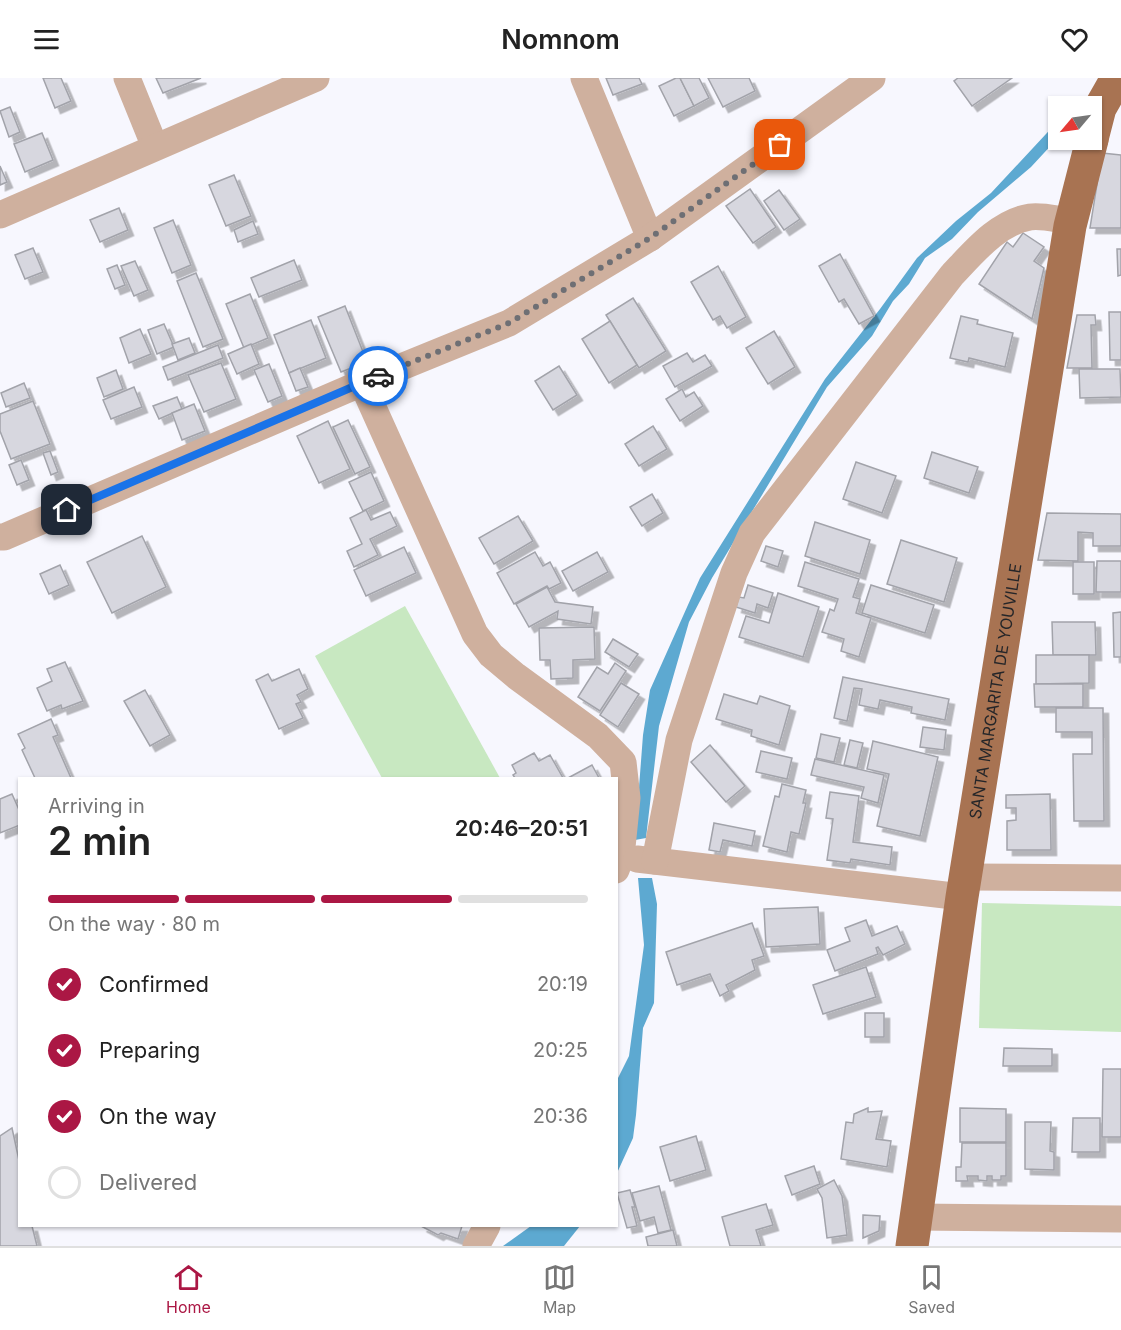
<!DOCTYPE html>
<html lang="en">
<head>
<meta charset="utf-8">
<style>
  :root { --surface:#fff; --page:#f2f2f2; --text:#222; --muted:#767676; --line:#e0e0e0; --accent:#ab1744 }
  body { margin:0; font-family:Inter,sans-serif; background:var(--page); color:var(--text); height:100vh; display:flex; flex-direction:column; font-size:22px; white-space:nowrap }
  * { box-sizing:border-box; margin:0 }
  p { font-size:20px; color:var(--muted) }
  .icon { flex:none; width:33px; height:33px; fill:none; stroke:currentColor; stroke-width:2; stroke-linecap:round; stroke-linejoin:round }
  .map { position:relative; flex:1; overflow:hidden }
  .panel { position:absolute; left:18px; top:699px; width:600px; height:450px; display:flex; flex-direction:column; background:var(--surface); border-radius:0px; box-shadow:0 2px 4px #0004 }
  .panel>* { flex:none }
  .needle { width:39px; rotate:241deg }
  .buttons { position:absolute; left:1048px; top:18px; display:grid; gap:12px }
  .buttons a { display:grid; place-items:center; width:54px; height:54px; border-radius:0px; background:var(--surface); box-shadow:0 2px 4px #0004; font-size:30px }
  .pin { position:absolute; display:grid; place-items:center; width:51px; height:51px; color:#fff; margin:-26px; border-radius:12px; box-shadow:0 3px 9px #0006 }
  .courier { position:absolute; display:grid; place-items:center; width:60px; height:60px; margin:-30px; border:4px solid #1a73e8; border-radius:50%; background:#fff; color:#222; box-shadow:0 2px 8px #0007 }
  .summary em { font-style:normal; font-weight:600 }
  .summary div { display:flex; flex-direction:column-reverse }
  .summary { display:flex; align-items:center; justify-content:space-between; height:102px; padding:0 30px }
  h1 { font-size:39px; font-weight:600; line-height:45px }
  .bar { display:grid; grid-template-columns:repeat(4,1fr); gap:9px 6px; align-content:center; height:72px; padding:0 30px }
  .bar i { height:8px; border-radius:4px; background:var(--line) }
  .bar .selected { background:var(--accent) }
  .bar p { grid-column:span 4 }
  ol { padding:0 30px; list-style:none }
  li { display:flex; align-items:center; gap:18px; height:66px }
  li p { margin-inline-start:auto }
  li .icon { padding:6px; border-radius:50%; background:var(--accent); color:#fff; stroke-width:4 }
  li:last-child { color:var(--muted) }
  li i { width:33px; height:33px; border:3px solid var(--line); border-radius:50% }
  header { display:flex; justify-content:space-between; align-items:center; height:78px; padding:0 30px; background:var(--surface); font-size:27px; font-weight:600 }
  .dock { display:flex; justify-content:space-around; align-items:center; height:84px; border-top:2px solid var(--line); background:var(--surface); font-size:16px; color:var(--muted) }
  .dock a { display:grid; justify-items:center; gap:3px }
  .dock .selected { color:var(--accent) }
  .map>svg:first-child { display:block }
  .green { fill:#c8e8c1 }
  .water { fill:#5da9d1 }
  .building { fill:#d7d7df; stroke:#a2a3aa; stroke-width:1.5; filter:url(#shadow) }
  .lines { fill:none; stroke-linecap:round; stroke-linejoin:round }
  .minor { stroke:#cfb09e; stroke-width:27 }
  .major { stroke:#a87352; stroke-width:33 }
  .done { stroke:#6e6f74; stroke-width:6; stroke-dasharray:0 10.8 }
  .route { stroke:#1a73e8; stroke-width:8 }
  .labels { text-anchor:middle; stroke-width:6; stroke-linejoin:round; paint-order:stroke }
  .street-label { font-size:16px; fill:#252629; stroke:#fff }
</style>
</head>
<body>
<header><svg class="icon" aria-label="menu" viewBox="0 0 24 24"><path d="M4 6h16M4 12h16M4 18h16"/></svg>Nomnom<svg class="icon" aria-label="heart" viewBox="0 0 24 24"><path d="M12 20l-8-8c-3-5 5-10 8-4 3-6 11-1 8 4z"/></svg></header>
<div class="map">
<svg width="1121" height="1168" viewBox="0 0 1121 1168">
  <defs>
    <filter id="shadow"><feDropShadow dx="5.5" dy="5.5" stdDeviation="0" flood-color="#0004"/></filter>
  </defs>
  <rect width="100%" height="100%" fill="#f7f7fe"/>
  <g class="green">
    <polygon points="405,528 500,700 382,700 315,578"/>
    <polygon points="982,825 1121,828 1121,954 979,950"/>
  </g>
  <g class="water">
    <polygon points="1059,42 1059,57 1056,62 1031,89 978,134 952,161 925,180 909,206 893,223 872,258 827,309 712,500 689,544 659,648 646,760 635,762 643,657 650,612 700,500 825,301 880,231 917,180 956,143 991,115"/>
    <polygon points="638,800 652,800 657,826 654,925 643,950 636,1037 633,1060 617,1095 618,1000 629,978 644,867"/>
    <polygon points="531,1148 580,1148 564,1168 503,1168"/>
  </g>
  <g class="building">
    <polygon points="43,0 61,0 71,23 55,30"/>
    <polygon points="156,0 201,0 163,15"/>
    <polygon points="606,0 639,0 642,6 613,17"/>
    <polygon points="676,0 680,0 694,28 674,38 659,8"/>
    <polygon points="680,0 699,0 709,20 694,28"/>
    <polygon points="708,0 749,0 755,13 723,29"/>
    <polygon points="958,0 1012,0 972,28 954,3"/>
    <polygon points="10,29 20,54 9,59 0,33"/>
    <polygon points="42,55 53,82 25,94 14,66"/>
    <polygon points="1102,75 1121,77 1121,150 1090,150"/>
    <polygon points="0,88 7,104 0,107"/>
    <polygon points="234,97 251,138 226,148 209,107"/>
    <polygon points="750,111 776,149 753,165 726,128"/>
    <polygon points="779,112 800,141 784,152 764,123"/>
    <polygon points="119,130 128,152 100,164 90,142"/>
    <polygon points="173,142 191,187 172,195 154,150"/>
    <polygon points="253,143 258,156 238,164 234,152"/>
    <polygon points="1023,155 1044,169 1034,183 1044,190 1032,241 979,206 1007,164 1013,169"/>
    <polygon points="33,170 43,194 25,201 15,177"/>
    <polygon points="1117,171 1121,171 1121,197 1118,198"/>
    <polygon points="840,176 874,238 859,246 844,221 839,224 819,188"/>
    <polygon points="294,182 302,202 259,219 251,200"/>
    <polygon points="135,183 148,212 134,218 121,188"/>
    <polygon points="117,187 125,207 115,211 107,191"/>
    <polygon points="718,188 746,239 727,250 720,238 713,242 691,204"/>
    <polygon points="196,195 223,261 203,269 177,203"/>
    <polygon points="250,216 268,260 244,270 226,226"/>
    <polygon points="633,220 666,273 639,290 606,237"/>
    <polygon points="345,228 367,284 341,294 318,239"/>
    <polygon points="1109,234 1121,234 1121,282 1110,282"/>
    <polygon points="1077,237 1095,237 1096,247 1091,247 1092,290 1067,290"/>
    <polygon points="961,238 978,242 977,246 1013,255 1005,289 969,280 968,284 950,280"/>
    <polygon points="311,242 326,280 289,295 274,257"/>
    <polygon points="610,243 637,287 609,305 582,261"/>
    <polygon points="164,246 174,269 157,276 148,252"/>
    <polygon points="140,251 151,276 129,285 120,260"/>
    <polygon points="774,253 795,289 768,306 746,270"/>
    <polygon points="189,260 195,275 178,282 172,266"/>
    <polygon points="251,266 259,286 237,296 228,276"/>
    <polygon points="218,267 223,280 168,302 163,289"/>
    <polygon points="687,275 693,284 705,277 712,288 675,309 663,288"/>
    <polygon points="221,285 236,321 204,334 188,297"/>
    <polygon points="269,286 282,318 268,324 254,292"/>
    <polygon points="559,288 577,317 553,332 535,303"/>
    <polygon points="300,290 308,309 296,313 289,295"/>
    <polygon points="1079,291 1120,291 1121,319 1080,320"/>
    <polygon points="116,292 123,311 104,319 97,300"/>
    <polygon points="24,305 30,320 6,329 1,315"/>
    <polygon points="134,309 142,329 111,341 103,322"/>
    <polygon points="682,311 686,319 694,314 703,328 680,343 666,321"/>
    <polygon points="177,319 182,331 159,341 153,328"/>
    <polygon points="33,323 50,366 11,381 0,353 0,336"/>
    <polygon points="194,326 205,353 182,362 172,335"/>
    <polygon points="348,342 370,389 355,396 333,349"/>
    <polygon points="328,343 350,391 319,405 297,358"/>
    <polygon points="653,348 667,371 639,388 625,366"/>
    <polygon points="50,373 58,394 51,397 43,375"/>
    <polygon points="932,374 978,389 969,415 924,400"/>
    <polygon points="21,382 29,402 17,407 9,387"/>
    <polygon points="856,384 896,398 882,435 843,421"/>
    <polygon points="371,394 384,423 363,433 349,404"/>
    <polygon points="652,416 663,435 642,448 630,429"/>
    <polygon points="366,432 371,442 390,434 397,448 370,461 378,477 354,489 347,473 362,466 350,440"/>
    <polygon points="1047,435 1121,436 1121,468 1093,468 1093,455 1078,454 1078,483 1038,482"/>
    <polygon points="518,438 533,463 494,486 479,460"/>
    <polygon points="815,444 870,462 860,496 805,478"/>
    <polygon points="142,458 166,509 112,535 87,484"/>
    <polygon points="901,462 957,480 944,524 887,506"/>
    <polygon points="766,468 783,473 778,489 761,483"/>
    <polygon points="404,469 416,495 366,518 354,492"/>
    <polygon points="535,474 543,488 550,484 561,505 549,511 547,508 514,526 497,495"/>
    <polygon points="597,474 608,494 573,513 562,493"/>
    <polygon points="1097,483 1121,483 1121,514 1096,514"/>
    <polygon points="805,484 859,501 853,519 860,521 856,535 871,540 859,579 841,573 844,561 822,554 830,531 834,533 838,521 798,508"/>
    <rect x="1073" y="484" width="21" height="32"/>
    <polygon points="60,487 69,507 49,516 40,496"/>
    <polygon points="748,507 773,515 768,530 757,526 755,535 736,529 739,519 744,520"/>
    <polygon points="871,507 934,527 925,555 862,535"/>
    <polygon points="547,509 555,524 593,529 591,546 557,541 558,533 529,549 516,526"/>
    <polygon points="778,515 819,529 803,579 739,559 746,538 769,545"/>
    <polygon points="1121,534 1121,579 1114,579 1113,535"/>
    <polygon points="1052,544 1095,544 1096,577 1053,577"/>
    <polygon points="594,549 595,581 573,582 573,600 551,601 550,582 540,582 539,550"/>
    <polygon points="613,561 638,576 629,589 605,574"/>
    <polygon points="1036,577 1089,577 1089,605 1036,606"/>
    <polygon points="65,584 83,623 62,631 61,627 47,633 37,610 52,603 47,591"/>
    <polygon points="615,585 626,593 600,633 578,619 597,589 608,596"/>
    <polygon points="299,591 308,611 297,617 301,624 296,626 303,640 279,651 256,602 268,596 272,603"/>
    <polygon points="843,599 949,621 945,642 911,635 912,629 880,622 878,631 859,627 862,611 854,610 847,643 834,640"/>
    <polygon points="621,605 639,616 618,649 600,637"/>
    <polygon points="1034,606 1083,606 1083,629 1035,629"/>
    <polygon points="145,612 170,657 150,668 124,623"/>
    <polygon points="724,616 757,626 760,618 790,628 779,667 751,658 752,652 716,641"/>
    <polygon points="1056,630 1103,630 1104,743 1074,743 1073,676 1092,676 1092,654 1056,654"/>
    <polygon points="51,641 58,657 53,659 71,700 35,700 22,672 25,670 18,656"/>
    <polygon points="923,649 946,652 944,672 920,669"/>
    <polygon points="821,656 840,660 834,684 816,680"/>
    <polygon points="850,662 863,665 857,690 844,687"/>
    <polygon points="873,663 938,679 920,758 877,748 889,696 867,691"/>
    <polygon points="710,667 745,708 726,724 691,684"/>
    <polygon points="761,673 792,680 787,701 756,694"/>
    <polygon points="534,675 539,683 550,677 563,700 515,700 513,697 516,695 512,687"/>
    <polygon points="815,681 884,697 878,725 861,720 864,709 811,697"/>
    <polygon points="592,687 599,700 568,700"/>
    <polygon points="782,706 806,712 803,725 806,725 799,756 791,754 787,774 763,768 775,718 779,719"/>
    <polygon points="830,714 859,718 853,764 892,769 890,787 851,781 850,785 827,782 833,741 826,740"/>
    <polygon points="12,716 20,734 20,747 0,755 0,721"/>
    <polygon points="1050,716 1051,772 1007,772 1007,743 1016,742 1016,730 1006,730 1006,717"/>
    <polygon points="714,745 755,753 752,768 723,762 720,774 709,772"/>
    <polygon points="818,829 820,866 766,869 764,831"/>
    <polygon points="866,842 872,858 897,848 905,866 883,877 878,869 876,870 878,876 835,893 827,872 850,863 845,850"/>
    <polygon points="752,845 764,878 752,882 755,892 726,907 729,913 720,918 710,896 677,907 666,874"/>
    <polygon points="866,889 876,919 823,936 813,907"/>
    <rect x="865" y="935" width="19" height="24"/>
    <polygon points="1004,970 1052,971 1052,988 1003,988"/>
    <polygon points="1103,991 1121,991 1121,1059 1102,1059"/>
    <polygon points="868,1030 868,1034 882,1033 876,1061 891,1063 887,1089 841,1081 846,1044 853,1045 854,1036"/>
    <polygon points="960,1030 1006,1031 1006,1064 960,1064"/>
    <polygon points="1073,1040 1100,1040 1100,1074 1072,1074"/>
    <polygon points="1025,1044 1051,1044 1050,1073 1054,1074 1054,1092 1025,1091"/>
    <polygon points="12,1050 20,1087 20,1148 32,1148 37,1168 0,1168 0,1058"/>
    <polygon points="696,1058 706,1092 670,1103 660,1069"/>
    <polygon points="962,1065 1006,1065 1006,1098 1001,1098 1001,1102 992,1102 992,1098 987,1098 987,1103 978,1102 978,1098 967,1098 968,1103 956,1103 956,1089 961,1089"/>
    <polygon points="814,1088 820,1106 792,1117 785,1098"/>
    <polygon points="834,1102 842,1118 847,1157 827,1160 822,1120 817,1111"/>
    <polygon points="659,1108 671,1152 658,1155 654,1139 640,1143 632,1115"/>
    <polygon points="630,1112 635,1129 632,1129 637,1148 627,1150 617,1115"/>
    <polygon points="766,1126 773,1147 756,1152 761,1168 730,1168 722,1139"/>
    <polygon points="863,1137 880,1138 879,1153 863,1160"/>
    <polygon points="421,1148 462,1148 458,1161 441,1155 438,1157"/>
    <polygon points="673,1152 677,1168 648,1168 646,1159"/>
  </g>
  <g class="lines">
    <g class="minor">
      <polyline points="127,0 155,69"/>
      <polyline points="584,0 650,160"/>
      <polyline points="0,137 316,0"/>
      <polyline points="362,305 475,556 491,577 516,598 598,658 623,684 627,720 621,779 616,792"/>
      <polyline points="0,459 4,459 362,305 509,245 650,160 872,0"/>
      <polyline points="637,781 962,819"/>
      <path d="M655,783L679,662L734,495L752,455L952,197C973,175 998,144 1030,139C1043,137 1059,142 1072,143"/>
      <polyline points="966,799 1121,800"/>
      <polyline points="915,1139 1121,1141"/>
      <polyline points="476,1168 487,1148"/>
    </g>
    <g class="major">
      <polyline points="1092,61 1100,30 1117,0"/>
      <path id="s1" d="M912,1168L962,819L1070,148L1092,62"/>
    </g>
  </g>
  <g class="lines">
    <polyline class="done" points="378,298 509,245 650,160 780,67"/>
    <polyline class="route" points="67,432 378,298"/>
  </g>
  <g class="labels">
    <g class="street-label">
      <text dy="6" stroke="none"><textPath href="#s1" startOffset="561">SANTA MARGARITA DE YOUVILLE</textPath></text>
    </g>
  </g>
</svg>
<div class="buttons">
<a><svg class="needle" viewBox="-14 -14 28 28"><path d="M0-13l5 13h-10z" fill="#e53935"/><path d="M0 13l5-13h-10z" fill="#767676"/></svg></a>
</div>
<div class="pin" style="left:780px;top:67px;background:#ea580c"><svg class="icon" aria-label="bag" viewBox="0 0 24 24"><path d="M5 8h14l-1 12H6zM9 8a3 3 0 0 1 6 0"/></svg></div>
<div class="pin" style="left:67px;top:432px;background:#1f2937"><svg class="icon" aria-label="home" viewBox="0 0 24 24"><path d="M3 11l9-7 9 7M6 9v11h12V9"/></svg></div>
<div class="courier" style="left:378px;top:298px"><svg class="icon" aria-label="car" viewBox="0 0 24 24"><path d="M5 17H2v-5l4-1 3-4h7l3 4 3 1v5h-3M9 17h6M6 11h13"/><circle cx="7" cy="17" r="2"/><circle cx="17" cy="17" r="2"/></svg></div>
<section class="panel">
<div class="summary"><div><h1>2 min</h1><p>Arriving in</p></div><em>20:46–20:51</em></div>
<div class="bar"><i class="selected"></i><i class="selected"></i><i class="selected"></i><i></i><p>On the way · 80 m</p></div>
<ol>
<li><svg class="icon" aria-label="check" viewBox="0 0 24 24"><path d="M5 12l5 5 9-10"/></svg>Confirmed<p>20:19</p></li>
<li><svg class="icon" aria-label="check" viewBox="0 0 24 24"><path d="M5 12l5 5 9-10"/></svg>Preparing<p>20:25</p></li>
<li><svg class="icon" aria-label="check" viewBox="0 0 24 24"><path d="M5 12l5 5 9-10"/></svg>On the way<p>20:36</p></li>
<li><i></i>Delivered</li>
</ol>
</section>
</div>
<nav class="dock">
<a class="selected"><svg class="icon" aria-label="home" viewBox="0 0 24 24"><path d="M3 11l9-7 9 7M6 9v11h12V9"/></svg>Home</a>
<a><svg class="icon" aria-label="map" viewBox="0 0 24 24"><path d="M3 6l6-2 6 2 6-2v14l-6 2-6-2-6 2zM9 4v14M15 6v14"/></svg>Map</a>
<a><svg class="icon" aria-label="saved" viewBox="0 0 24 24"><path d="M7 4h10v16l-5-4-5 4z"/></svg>Saved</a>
</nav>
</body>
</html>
